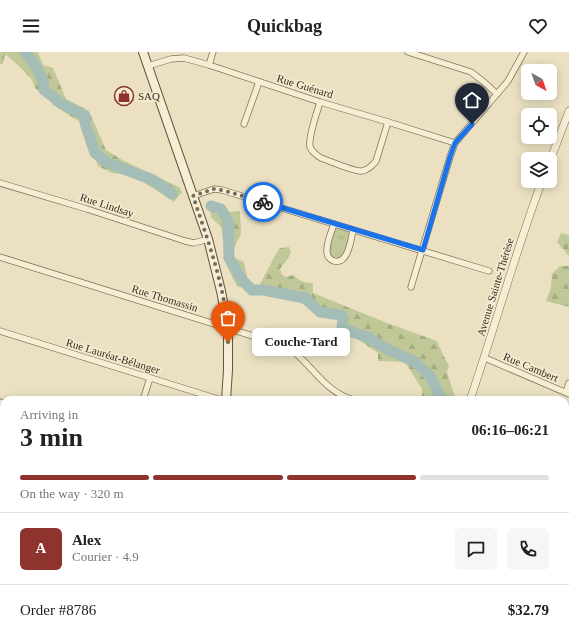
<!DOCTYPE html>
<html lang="en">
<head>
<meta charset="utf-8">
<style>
  :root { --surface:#fff; --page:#f6f6f6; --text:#222; --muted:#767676; --line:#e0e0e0; --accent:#8e332e }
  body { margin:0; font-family:Georgia,serif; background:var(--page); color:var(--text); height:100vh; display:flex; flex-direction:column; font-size:15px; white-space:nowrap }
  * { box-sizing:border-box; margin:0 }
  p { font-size:13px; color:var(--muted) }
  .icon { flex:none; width:22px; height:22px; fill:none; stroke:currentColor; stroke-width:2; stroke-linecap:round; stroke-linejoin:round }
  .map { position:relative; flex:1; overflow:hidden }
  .side { position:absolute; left:0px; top:344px; width:569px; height:248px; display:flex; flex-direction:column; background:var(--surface); border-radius:12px 12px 0 0; box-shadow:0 2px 10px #0003 }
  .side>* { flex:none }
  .needle { width:26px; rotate:140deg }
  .fabs { position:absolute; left:521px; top:12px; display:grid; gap:8px }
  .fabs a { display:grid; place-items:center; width:36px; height:36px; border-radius:6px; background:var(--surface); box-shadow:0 2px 10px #0003; font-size:20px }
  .pin { position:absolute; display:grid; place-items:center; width:34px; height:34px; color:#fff; margin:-41px -17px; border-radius:50% 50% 50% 0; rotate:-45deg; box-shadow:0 0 4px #0007 }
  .pin .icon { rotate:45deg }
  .courier { position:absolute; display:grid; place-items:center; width:40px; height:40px; margin:-20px; border:3px solid #1a73e8; border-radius:50%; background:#fff; color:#222; box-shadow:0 1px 5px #0007 }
  .bubble { position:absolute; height:28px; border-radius:6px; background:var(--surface); box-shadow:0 2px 10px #0003; font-size:13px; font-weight:700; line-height:28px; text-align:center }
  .overview em { font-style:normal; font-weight:700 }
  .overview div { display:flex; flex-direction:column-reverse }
  .overview { display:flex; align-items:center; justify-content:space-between; height:68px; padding:0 20px }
  h1 { font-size:26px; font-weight:700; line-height:30px }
  .bar { display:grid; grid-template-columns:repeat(4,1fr); gap:6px 4px; align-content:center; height:48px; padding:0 20px }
  .bar i { height:5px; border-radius:3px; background:var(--line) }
  .bar .selected { background:var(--accent) }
  .bar p { grid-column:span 4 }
  .line { display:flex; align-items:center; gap:10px; padding:0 20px; border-top:1px solid var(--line) }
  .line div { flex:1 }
  .round { display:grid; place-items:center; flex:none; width:42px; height:42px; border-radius:6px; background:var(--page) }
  header { display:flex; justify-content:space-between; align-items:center; height:52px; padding:0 20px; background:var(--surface); font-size:18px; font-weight:700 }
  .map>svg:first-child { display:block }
  .grass { fill:url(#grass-tufts) }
  .forest { fill:url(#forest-firs) }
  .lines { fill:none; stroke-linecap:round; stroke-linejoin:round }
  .stream { stroke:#6c8b85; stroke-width:2 }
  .river { stroke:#a4beb7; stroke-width:11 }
  .minor-casing { stroke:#83725a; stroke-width:7 }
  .tertiary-casing { stroke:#83725a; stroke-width:8 }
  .secondary-casing { stroke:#65533d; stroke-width:10 }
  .minor { stroke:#f6eed4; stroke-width:5.5 }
  .tertiary { stroke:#f6eed4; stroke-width:7 }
  .secondary { stroke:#f6eed4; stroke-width:8 }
  .done { stroke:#746a57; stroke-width:4; stroke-dasharray:0 7.2 }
  .route { stroke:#1a73e8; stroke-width:5 }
  .labels { text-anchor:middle; stroke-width:3.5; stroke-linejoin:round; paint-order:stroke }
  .street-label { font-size:11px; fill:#342a1d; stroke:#f3ebd1 }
  .poi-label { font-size:11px; fill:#342a1d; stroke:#f3ebd1; text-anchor:start }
</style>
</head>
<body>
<header><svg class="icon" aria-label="menu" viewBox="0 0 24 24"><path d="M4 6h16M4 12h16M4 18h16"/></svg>Quickbag<svg class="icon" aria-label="heart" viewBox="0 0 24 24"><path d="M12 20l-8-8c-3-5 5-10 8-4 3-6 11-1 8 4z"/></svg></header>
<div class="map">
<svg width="569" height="592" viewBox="0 0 569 592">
  <defs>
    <pattern id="grass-tufts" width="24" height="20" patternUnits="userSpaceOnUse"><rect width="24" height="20" fill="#bfc896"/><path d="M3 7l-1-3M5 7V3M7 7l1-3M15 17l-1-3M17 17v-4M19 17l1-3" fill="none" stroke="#a5ac81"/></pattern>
    <pattern id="forest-firs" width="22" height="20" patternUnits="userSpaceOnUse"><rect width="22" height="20" fill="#bfc896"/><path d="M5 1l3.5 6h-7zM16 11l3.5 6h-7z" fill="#a5ac81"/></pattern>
  </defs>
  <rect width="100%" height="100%" fill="#ebe1c2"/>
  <polygon class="grass" points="334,172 353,178 348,200 339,209 328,205 328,193"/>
  <g class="forest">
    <path d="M0,0H38L43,13L53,16L66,47L89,59L106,98L124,109L179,135L182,140L174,150L133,123L112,121L98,114C93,98 84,88 80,70L53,53L49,48L35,36L32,28L20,15L5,2L3,12H0Z"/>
    <polygon points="209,151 217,151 230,160 240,159 241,182 234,196 225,197 221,175 211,165"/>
    <polygon points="561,181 569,183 569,204 557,190"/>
    <path d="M289,195L291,199C289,207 285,210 280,217L282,223L286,225L293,223C299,229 305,231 313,231V241L387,271L437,289L445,307L449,313L447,320L456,348H422V337L405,310L378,309V301L344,278L336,264L318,263L299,249L263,238L259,234L277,200L280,196Z"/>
    <polygon points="223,205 234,206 244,210 249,236 238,235 233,227"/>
    <polygon points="560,214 569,214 569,255 546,249 551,236 552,222"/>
    <polygon points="565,552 569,566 569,592 511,592 509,588 565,588"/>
  </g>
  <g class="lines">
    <polyline class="stream" points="541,588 545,592"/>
    <g class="river">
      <polyline points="25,0 36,14 43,29 44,38 61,51 85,64 85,71 95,101 108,111 153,128 172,142"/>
      <polyline points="211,154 221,157 228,169 229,206 243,229 252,238 263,238 305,246 320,260 341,263 343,266 342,274 344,277 367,285 385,296 415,310 430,324 442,348"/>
    </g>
    <defs>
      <g id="minor">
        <polyline points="408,0 471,20 484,30 497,42"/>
        <polyline points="209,13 213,0"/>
        <polyline points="148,14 171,7 184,6 209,13 320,50 388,70 455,91"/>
        <path d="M320,50C317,61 308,84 310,95C312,100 316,103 321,106C330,109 355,120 362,119C368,118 372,114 376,109L388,70"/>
        <polyline points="244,72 259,30"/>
        <polyline points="0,131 87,157 185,189 194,191 208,187"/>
        <polyline points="193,144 214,137 222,138 489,219"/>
        <path d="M334,172C331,181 326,191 327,200C327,204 330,208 334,209C348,213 351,188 353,178"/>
        <path d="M0,205L288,295C312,312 324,340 354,348"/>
        <polyline points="411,235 450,105 455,91 508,29 524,0"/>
        <polyline points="0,279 221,348"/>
        <polyline points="485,306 569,342"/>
        <polyline points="566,340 569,331"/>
        <polyline points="143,348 150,326"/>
        <polyline points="0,350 4,352"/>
        <polyline points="0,376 4,363"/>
        <polyline points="0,387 4,391"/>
        <polyline points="0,459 4,460"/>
        <polyline points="0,527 4,527"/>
        <polyline points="122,588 134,592"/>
      </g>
      <g id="tertiary">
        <polyline points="550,109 569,59"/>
        <path d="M470,348C495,275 515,201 542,129"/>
        <polyline points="382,592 384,588"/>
      </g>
      <g id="secondary">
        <polyline points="143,0 208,187 221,239 228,276 228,318 226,348"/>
        <polyline points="62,592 68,588"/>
      </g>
    </defs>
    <use href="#minor" class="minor-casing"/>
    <use href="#tertiary" class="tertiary-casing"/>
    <use href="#secondary" class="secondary-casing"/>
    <use href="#minor" class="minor"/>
    <use href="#tertiary" class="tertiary"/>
    <use href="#secondary" class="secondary"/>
  </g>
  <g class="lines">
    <path class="done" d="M228,290C228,242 208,189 193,144L214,137L222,138L263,150"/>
    <polyline class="route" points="263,150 423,198 450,105 455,91 472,72"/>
  </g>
  <defs>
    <symbol id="shop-ring" viewBox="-11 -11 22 22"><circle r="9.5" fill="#f3ebd1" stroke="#8e332e" stroke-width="1.5"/><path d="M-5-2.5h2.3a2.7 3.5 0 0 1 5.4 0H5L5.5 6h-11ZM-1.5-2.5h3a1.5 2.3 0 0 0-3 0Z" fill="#8e332e"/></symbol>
  </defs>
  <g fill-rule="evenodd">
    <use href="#shop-ring" x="113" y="33" width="22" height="22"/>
  </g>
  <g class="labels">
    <g class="street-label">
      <text transform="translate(305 34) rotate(17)" y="4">Rue Guénard</text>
      <text transform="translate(107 153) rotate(18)" y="4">Rue Lindsay</text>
      <text transform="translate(495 235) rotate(-73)" y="4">Avenue Sainte-Thérèse</text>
      <text transform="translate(165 246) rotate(17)" y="4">Rue Thomassin</text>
      <text transform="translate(113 304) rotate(17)" y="4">Rue Lauréat-Bélanger</text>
      <text transform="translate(531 315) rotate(23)" y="4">Rue Cambert</text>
    </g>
    <g class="poi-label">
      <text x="138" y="48">SAQ</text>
    </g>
  </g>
</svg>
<div class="fabs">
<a><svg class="needle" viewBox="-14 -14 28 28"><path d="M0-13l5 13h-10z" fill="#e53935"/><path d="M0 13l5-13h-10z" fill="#767676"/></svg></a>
<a><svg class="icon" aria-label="locate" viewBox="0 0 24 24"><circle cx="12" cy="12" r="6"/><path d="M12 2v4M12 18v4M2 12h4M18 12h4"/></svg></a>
<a><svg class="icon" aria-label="layers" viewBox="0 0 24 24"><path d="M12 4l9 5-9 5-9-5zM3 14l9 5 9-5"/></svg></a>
</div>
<div class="pin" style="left:228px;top:290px;background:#ea580c"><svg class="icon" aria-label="bag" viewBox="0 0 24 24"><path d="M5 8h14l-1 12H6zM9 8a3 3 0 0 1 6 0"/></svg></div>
<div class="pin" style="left:472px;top:72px;background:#1f2937"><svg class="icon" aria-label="home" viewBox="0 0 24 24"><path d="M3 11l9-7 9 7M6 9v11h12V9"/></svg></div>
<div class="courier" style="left:263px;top:150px"><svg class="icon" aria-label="bike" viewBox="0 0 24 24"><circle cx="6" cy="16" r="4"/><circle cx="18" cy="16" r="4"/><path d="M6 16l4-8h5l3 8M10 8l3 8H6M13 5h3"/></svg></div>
<div class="bubble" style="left:252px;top:276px;width:98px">Couche-Tard</div>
<section class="side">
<div class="overview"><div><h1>3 min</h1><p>Arriving in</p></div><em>06:16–06:21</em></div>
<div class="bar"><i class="selected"></i><i class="selected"></i><i class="selected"></i><i></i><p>On the way · 320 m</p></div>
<div class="line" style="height:72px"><b class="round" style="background:var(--accent);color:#fff">A</b><div><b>Alex</b><p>Courier · 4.9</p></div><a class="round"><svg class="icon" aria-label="chat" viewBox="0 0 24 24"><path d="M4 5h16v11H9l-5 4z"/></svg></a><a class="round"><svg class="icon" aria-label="phone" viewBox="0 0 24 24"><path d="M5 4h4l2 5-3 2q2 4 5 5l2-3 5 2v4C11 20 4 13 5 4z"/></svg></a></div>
<div class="line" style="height:52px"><div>Order #8786</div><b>$32.79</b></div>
</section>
</div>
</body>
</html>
